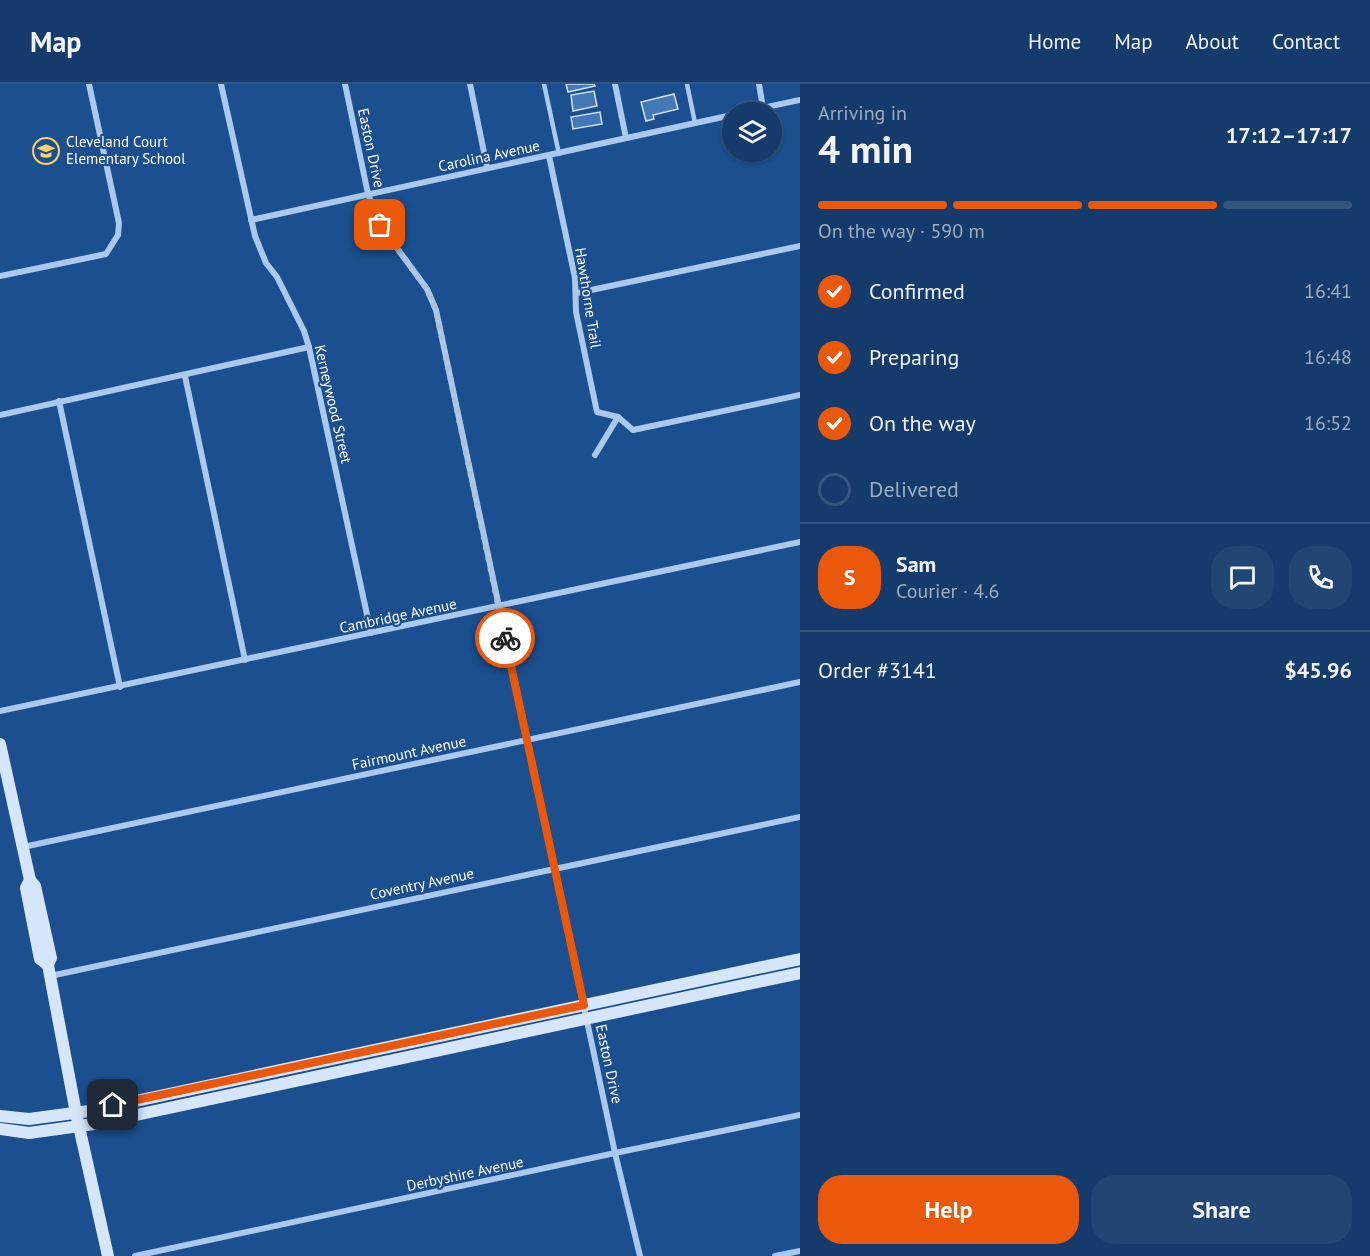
<!DOCTYPE html>
<html lang="en">
<head>
<meta charset="utf-8">
<style>
  :root { --surface:#143b6b; --page:#214673; --text:#f1f3f6; --muted:#9dadc1; --line:#33557e; --accent:#ea580c }
  body { margin:0; font-family:"PT Sans",sans-serif; background:var(--page); color:var(--text); height:100vh; display:flex; flex-direction:column; font-size:22px; white-space:nowrap }
  * { box-sizing:border-box; margin:0 }
  p { font-size:20px; color:var(--muted) }
  .icon { flex:none; width:33px; height:33px; fill:none; stroke:currentColor; stroke-width:2; stroke-linecap:round; stroke-linejoin:round }
  .map { position:relative; flex:1; overflow:hidden }
  .drawer { display:flex; flex-direction:column; background:var(--surface); width:570px }
  .drawer>* { flex:none }
  .fabs { position:absolute; left:722px; top:18px; display:grid; gap:12px }
  .fabs a { display:grid; place-items:center; width:60px; height:60px; border-radius:50%; background:var(--surface); box-shadow:0 2px 4px #0004,0 0 0 2px var(--line); font-size:30px }
  .pin { position:absolute; display:grid; place-items:center; width:51px; height:51px; color:#fff; margin:-26px; border-radius:12px; box-shadow:0 3px 9px #0006 }
  .courier { position:absolute; display:grid; place-items:center; width:60px; height:60px; margin:-30px; border:4px solid #ea580c; border-radius:50%; background:#fff; color:#222; box-shadow:0 2px 8px #0007 }
  .summary em { font-style:normal; font-weight:800 }
  .summary div { display:flex; flex-direction:column-reverse }
  .summary { display:flex; align-items:center; justify-content:space-between; height:102px; padding:0 18px }
  h1 { font-size:39px; font-weight:800; line-height:45px }
  .bar { display:grid; grid-template-columns:repeat(4,1fr); gap:9px 6px; align-content:center; height:72px; padding:0 18px }
  .bar i { height:8px; border-radius:4px; background:var(--line) }
  .bar .selected { background:var(--accent) }
  .bar p { grid-column:span 4 }
  .line { display:flex; align-items:center; gap:15px; padding:0 18px; border-top:2px solid var(--line) }
  .line div { flex:1 }
  .round { display:grid; place-items:center; flex:none; width:63px; height:63px; border-radius:24px; background:var(--page) }
  ol { padding:0 18px; list-style:none }
  li { display:flex; align-items:center; gap:18px; height:66px }
  li p { margin-inline-start:auto }
  li .icon { padding:6px; border-radius:50%; background:var(--accent); color:#fff; stroke-width:4 }
  li:last-child { color:var(--muted) }
  li i { width:33px; height:33px; border:3px solid var(--line); border-radius:50% }
  .button { display:flex; gap:12px; margin-top:auto; padding:12px 18px }
  .button a { flex:1; height:69px; border-radius:24px; background:var(--accent); color:#fff; font-size:24px; font-weight:800; line-height:69px; text-align:center }
  .button a+a { background:var(--page); color:var(--text) }
  header { display:flex; align-items:center; gap:36px; box-sizing:border-box; height:84px; padding:0 30px; background:var(--surface); border-bottom:2px solid var(--line) }
  header strong { font-size:28px }
  nav { display:flex; gap:33px; margin-inline-start:auto; font-size:21px }
  main { display:flex; flex:1; min-height:0 }
  .map>svg:first-child { display:block }
  .building { fill:#4478b7; stroke:#cfe3fa; stroke-width:1.5 }
  .lines { fill:none; stroke-linecap:round; stroke-linejoin:round }
  .lane { stroke:#a9c9ee; stroke-width:4.5 }
  .street { stroke:#a9c9ee; stroke-width:6 }
  .secondary { stroke:#d6e6fa; stroke-width:12 }
  .done { stroke:#afc1d8; stroke-width:6; stroke-dasharray:0 10.8 }
  .route { stroke:#ea580c; stroke-width:8 }
  .labels { text-anchor:middle; stroke-width:4.5; stroke-linejoin:round; paint-order:stroke }
  .poi-label { font-size:15px; fill:#fff; stroke:#1b4f8f; text-anchor:start }
  .street-label { font-size:15px; fill:#fff; stroke:#1b4f8f }
</style>
</head>
<body>
<header>
<strong>Map</strong>
<nav><a>Home</a><a>Map</a><a>About</a><a>Contact</a></nav>
</header>
<main>
<div class="map">
<svg width="800" height="1172" viewBox="0 0 800 1172">
  <rect width="100%" height="100%" fill="#1b4f8f"/>
  <g class="building">
    <polygon points="566,0 594,0 595,2 568,8"/>
    <polygon points="594,7 597,22 573,27 571,11"/>
    <polygon points="674,10 678,25 653,31 654,35 646,37 641,18"/>
    <polygon points="600,28 602,40 573,45 571,33"/>
  </g>
  <g class="lines">
    <g class="lane">
      <polyline points="544,0 559,70"/>
      <polyline points="687,0 695,39"/>
    </g>
    <g class="street">
      <polyline points="221,0 255,152 266,179 277,193 304,247 309,263 371,549"/>
      <polyline points="345,0 368,110 380,141 427,205 436,226 615,1069 640,1172"/>
      <polyline points="470,0 487,83"/>
      <polyline points="615,0 626,54"/>
      <polyline points="759,0 763,24"/>
      <polyline points="743,28 800,16"/>
      <polyline points="549,72 575,194 576,228 597,328 618,333 633,346 800,311"/>
      <polyline points="251,136 732,31"/>
      <polyline points="0,192 106,170 118,151 119,139 89,0"/>
      <polyline points="577,209 800,162"/>
      <polyline points="185,292 245,576"/>
      <polyline points="59,317 120,603"/>
      <polyline points="0,331 309,263"/>
      <polyline points="595,371 618,333"/>
      <polyline points="0,627 800,458"/>
      <polyline points="23,763 800,598"/>
      <polyline points="50,892 800,733"/>
      <polyline points="135,1172 615,1069 800,1031"/>
      <polyline points="775,1172 800,1167"/>
    </g>
    <g class="secondary">
      <polyline points="0,660 30,796 35,802 51,874 48,881 76,1029 108,1172"/>
      <polyline points="30,796 26,804 40,875 48,881"/>
      <polyline points="0,1032 29,1035 89,1027 800,875"/>
      <polyline points="0,1045 29,1049 94,1040 800,889"/>
    </g>
  </g>
  <g class="lines">
    <polyline class="done" points="380,141 427,205 436,226 505,554"/>
    <polyline class="route" points="113,1021 584,921 505,554"/>
  </g>
  <defs>
    <symbol id="school-ring" viewBox="-11 -11 22 22"><circle r="9.5" fill="#1b4f8f" stroke="#ffd166" stroke-width="1.5"/><path d="M0-5L7-2L0 1L-7-2ZM-4 1L0 2.5L4 1V4Q0 6-4 4Z" fill="#ffd166"/></symbol>
  </defs>
  <g fill-rule="evenodd">
    <use href="#school-ring" x="31" y="52" width="30" height="30"/>
  </g>
  <g class="labels">
    <g class="poi-label">
      <text x="66" y="63">Cleveland Court<tspan x="66" dy="17">Elementary School</tspan></text>
    </g>
    <g class="street-label">
      <text transform="translate(371 64) rotate(78)" y="5">Easton Drive</text>
      <text transform="translate(489 72) rotate(-12)" y="5">Carolina Avenue</text>
      <text transform="translate(588 214) rotate(81)" y="5">Hawthorne Trail</text>
      <text transform="translate(333 320) rotate(77)" y="5">Kerneywood Street</text>
      <text transform="translate(398 532) rotate(-12)" y="5">Cambridge Avenue</text>
      <text transform="translate(409 669) rotate(-12)" y="5">Fairmount Avenue</text>
      <text transform="translate(422 800) rotate(-12)" y="5">Coventry Avenue</text>
      <text transform="translate(609 980) rotate(78)" y="5">Easton Drive</text>
      <text transform="translate(465 1090) rotate(-12)" y="5">Derbyshire Avenue</text>
    </g>
  </g>
</svg>
<div class="fabs">
<a><svg class="icon" aria-label="layers" viewBox="0 0 24 24"><path d="M12 4l9 5-9 5-9-5zM3 14l9 5 9-5"/></svg></a>
</div>
<div class="pin" style="left:380px;top:141px;background:#ea580c"><svg class="icon" aria-label="bag" viewBox="0 0 24 24"><path d="M5 8h14l-1 12H6zM9 8a3 3 0 0 1 6 0"/></svg></div>
<div class="pin" style="left:113px;top:1021px;background:#1f2937"><svg class="icon" aria-label="home" viewBox="0 0 24 24"><path d="M3 11l9-7 9 7M6 9v11h12V9"/></svg></div>
<div class="courier" style="left:505px;top:554px"><svg class="icon" aria-label="bike" viewBox="0 0 24 24"><circle cx="6" cy="16" r="4"/><circle cx="18" cy="16" r="4"/><path d="M6 16l4-8h5l3 8M10 8l3 8H6M13 5h3"/></svg></div>
</div>
<section class="drawer">
<div class="summary"><div><h1>4 min</h1><p>Arriving in</p></div><em>17:12–17:17</em></div>
<div class="bar"><i class="selected"></i><i class="selected"></i><i class="selected"></i><i></i><p>On the way · 590 m</p></div>
<ol>
<li><svg class="icon" aria-label="check" viewBox="0 0 24 24"><path d="M5 12l5 5 9-10"/></svg>Confirmed<p>16:41</p></li>
<li><svg class="icon" aria-label="check" viewBox="0 0 24 24"><path d="M5 12l5 5 9-10"/></svg>Preparing<p>16:48</p></li>
<li><svg class="icon" aria-label="check" viewBox="0 0 24 24"><path d="M5 12l5 5 9-10"/></svg>On the way<p>16:52</p></li>
<li><i></i>Delivered</li>
</ol>
<div class="line" style="height:108px"><b class="round" style="background:var(--accent);color:#fff">S</b><div><b>Sam</b><p>Courier · 4.6</p></div><a class="round"><svg class="icon" aria-label="chat" viewBox="0 0 24 24"><path d="M4 5h16v11H9l-5 4z"/></svg></a><a class="round"><svg class="icon" aria-label="phone" viewBox="0 0 24 24"><path d="M5 4h4l2 5-3 2q2 4 5 5l2-3 5 2v4C11 20 4 13 5 4z"/></svg></a></div>
<div class="line" style="height:78px"><div>Order #3141</div><b>$45.96</b></div>
<div class="button"><a>Help</a><a>Share</a></div>
</section>
</main>
</body>
</html>
